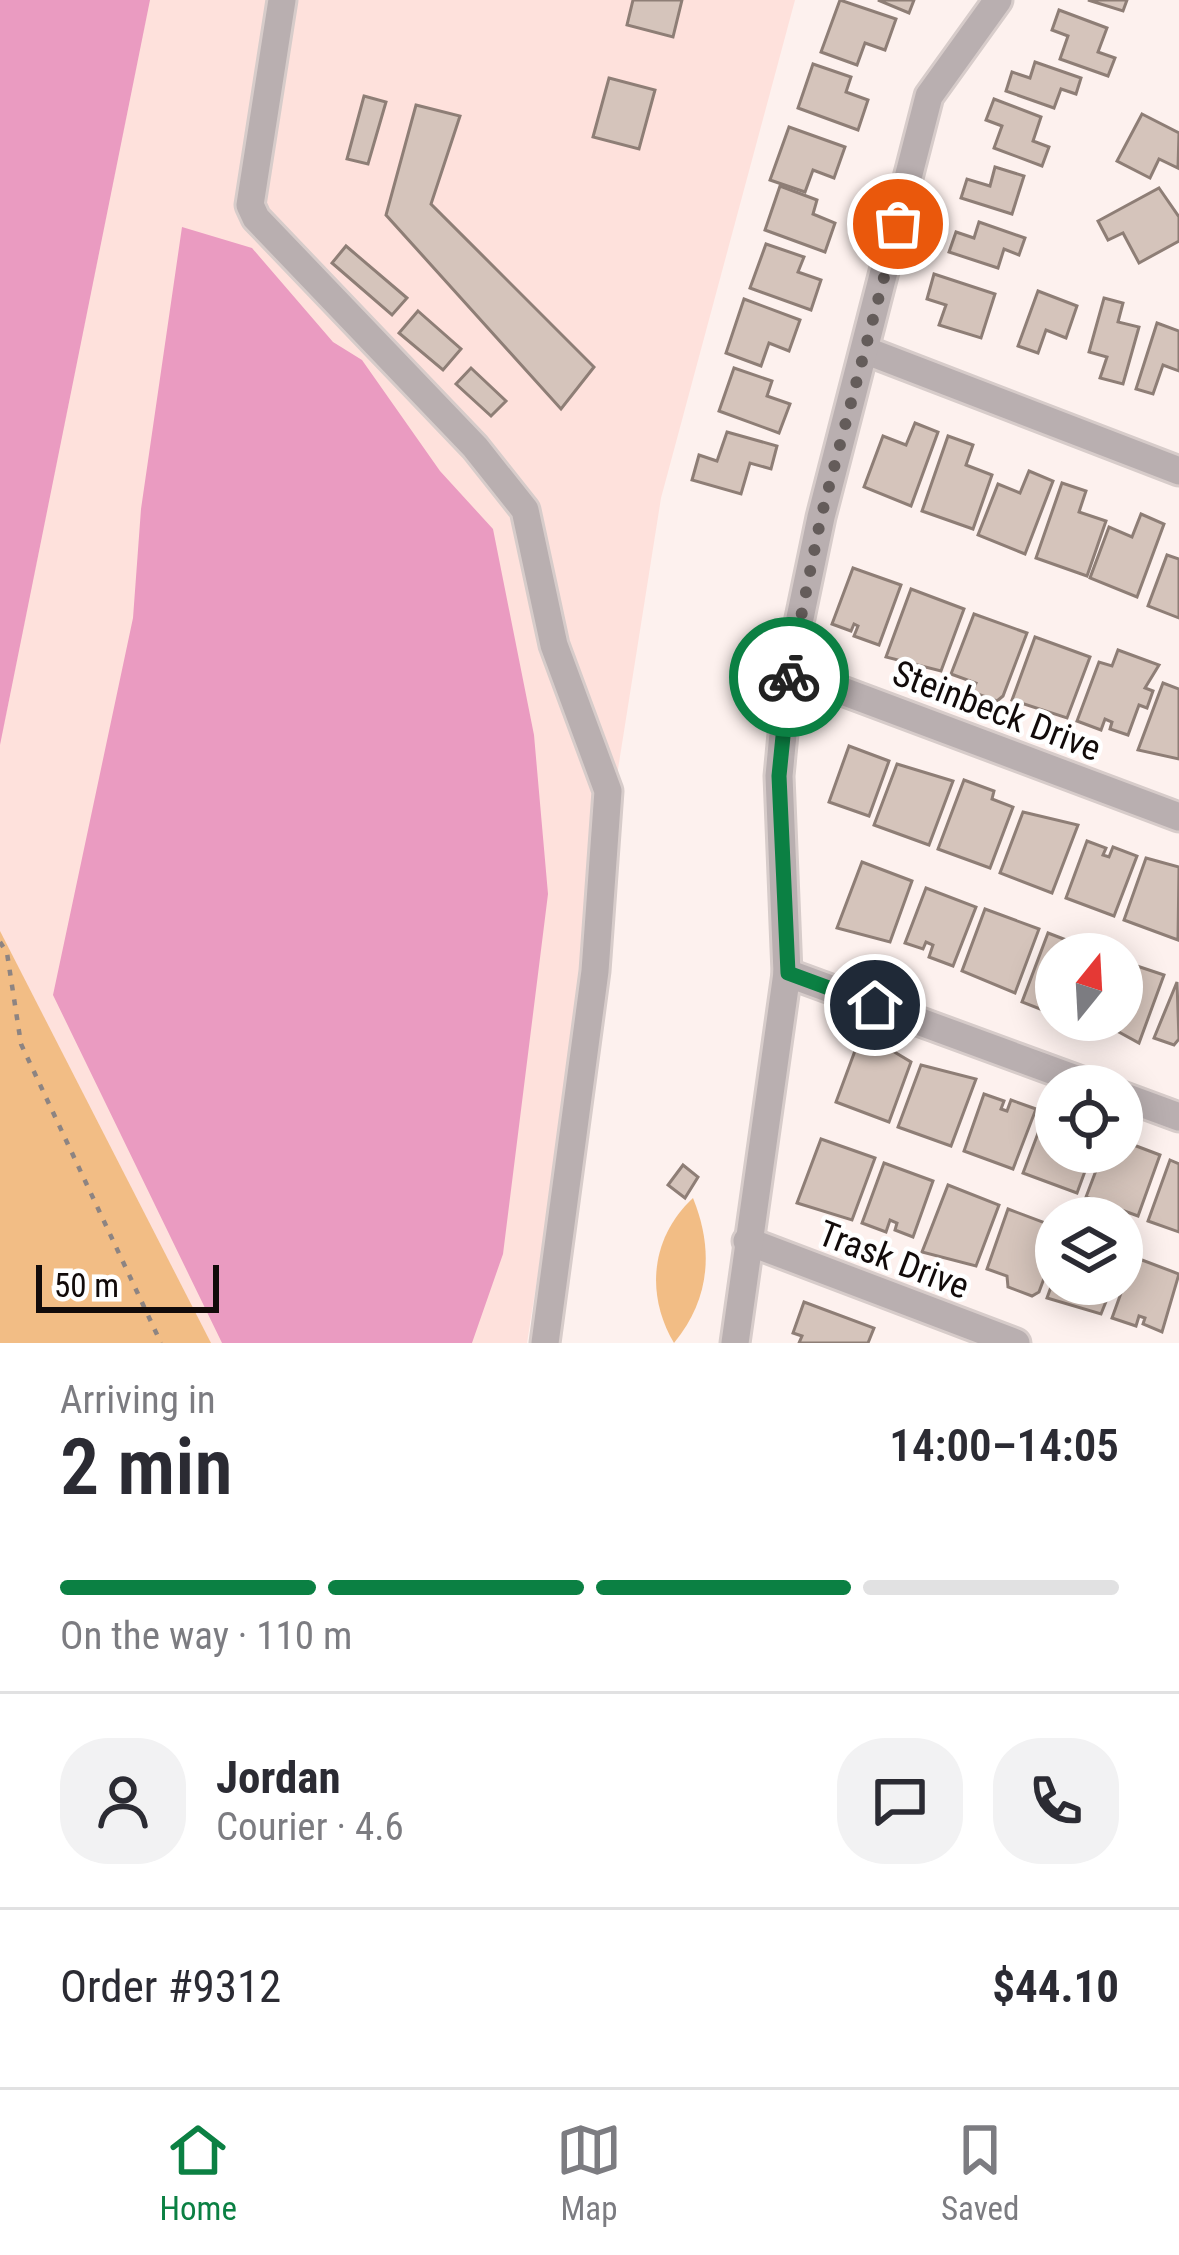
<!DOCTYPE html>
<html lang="en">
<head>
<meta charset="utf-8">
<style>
  :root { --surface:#fff; --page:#f2f2f3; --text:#2b2b33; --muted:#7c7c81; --line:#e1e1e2; --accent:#0b8043 }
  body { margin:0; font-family:"Roboto Condensed",sans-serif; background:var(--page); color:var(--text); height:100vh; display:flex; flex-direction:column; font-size:45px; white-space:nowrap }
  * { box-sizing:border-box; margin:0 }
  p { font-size:39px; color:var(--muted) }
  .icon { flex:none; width:66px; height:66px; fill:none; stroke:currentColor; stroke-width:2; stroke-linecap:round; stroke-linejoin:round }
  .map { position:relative; height:1343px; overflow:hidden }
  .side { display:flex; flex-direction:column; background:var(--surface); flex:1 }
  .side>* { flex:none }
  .needle { width:78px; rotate:18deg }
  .buttons { position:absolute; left:1035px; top:933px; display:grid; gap:24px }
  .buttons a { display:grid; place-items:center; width:108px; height:108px; border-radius:50%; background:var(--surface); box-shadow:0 6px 30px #0003; font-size:60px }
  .scale { position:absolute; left:36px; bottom:30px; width:183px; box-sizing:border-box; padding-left:12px; border:6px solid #120b0a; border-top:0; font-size:33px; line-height:42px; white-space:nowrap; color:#120b0a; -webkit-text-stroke:9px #fff; paint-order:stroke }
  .pin { position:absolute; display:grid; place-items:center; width:102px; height:102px; color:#fff; margin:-51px; border:6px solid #fff; border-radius:50%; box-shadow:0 3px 12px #0007 }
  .courier { position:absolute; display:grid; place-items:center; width:120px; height:120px; margin:-60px; border:9px solid #0b8043; border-radius:50%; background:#fff; color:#222; box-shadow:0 3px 15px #0007 }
  .head em { font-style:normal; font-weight:600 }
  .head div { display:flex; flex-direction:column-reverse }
  .head { display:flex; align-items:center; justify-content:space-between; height:204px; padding:0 60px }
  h1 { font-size:78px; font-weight:600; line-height:90px }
  .bar { display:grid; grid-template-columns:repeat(4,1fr); gap:18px 12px; align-content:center; height:144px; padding:0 60px }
  .bar i { height:15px; border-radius:9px; background:var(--line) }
  .bar .selected { background:var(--accent) }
  .bar p { grid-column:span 4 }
  .line { display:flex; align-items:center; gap:30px; padding:0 60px; border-top:3px solid var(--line) }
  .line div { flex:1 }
  .round { display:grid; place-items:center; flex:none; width:126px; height:126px; border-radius:48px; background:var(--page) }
  .tabs { display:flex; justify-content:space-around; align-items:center; height:168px; border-top:3px solid var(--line); background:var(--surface); font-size:33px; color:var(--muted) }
  .tabs a { display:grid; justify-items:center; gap:6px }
  .tabs .selected { color:var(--accent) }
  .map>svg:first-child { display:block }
  .built { fill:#fee1dc }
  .green { fill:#f2bd85 }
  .water { fill:#ea9bc1 }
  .building { fill:#d5c4bb; stroke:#8e7e76; stroke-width:3 }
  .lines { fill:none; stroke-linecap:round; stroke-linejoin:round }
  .minor-casing { stroke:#d7ccca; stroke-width:33 }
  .path { stroke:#8d8482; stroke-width:4.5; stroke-dasharray:6 9; stroke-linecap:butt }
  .minor { stroke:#b9afb0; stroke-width:27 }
  .done { stroke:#645c5a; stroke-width:12; stroke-dasharray:0 21.6 }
  .route { stroke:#0b8043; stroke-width:15 }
  .labels { text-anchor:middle; stroke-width:9; stroke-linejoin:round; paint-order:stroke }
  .street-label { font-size:36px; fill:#120b0a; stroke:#fff }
</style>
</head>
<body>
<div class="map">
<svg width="1179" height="1343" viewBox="0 0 1179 1343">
  <rect width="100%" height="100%" fill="#fdf1ee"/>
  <polygon class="built" points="0,0 795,0 661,498 527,1343 177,1343 0,1046"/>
  <g class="green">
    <polygon points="0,931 211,1343 0,1343"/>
    <path d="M693,1198C714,1250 710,1299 674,1343C645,1294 651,1237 693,1198Z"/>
  </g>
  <g class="water">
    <polygon points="0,0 150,0 0,745"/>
    <polygon points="182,227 252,248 333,342 362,360 440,471 493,529 534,735 548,894 503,1254 472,1343 222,1343 53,995 133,618 141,509"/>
  </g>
  <g class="building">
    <polygon points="633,0 682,0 673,37 627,25"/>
    <polygon points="840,0 896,19 885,50 865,43 857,65 821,52"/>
    <polygon points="878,0 914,0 909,13"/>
    <polygon points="1088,0 1127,0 1123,11"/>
    <polygon points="1059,10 1107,28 1098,52 1115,58 1108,76 1060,59 1068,36 1052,30"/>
    <polygon points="1035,62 1081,78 1076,94 1061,89 1054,108 1006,91 1012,72 1030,78"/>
    <polygon points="813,64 851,77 846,92 868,100 858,130 798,108"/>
    <polygon points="609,78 655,90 639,149 593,137"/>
    <polygon points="364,96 386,102 368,164 347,159"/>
    <polygon points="994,99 1041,117 1033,141 1049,147 1042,166 994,148 1002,126 986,120"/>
    <polygon points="416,105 460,116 431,204 594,367 561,409 386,215"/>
    <polygon points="1142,114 1179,133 1178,168 1159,159 1150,178 1117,161"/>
    <polygon points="789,127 845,147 834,178 813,170 805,192 770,180"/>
    <polygon points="995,167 1024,176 1012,214 961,198 967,179 990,186"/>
    <polygon points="780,186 817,200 813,214 835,223 825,252 765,230"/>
    <polygon points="1159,188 1179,217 1179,241 1139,263 1123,233 1108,240 1098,221"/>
    <polygon points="979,222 1025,238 1019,255 1004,249 998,268 949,252 956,232 974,238"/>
    <polygon points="766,244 804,257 798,272 821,280 811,310 750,288"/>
    <polygon points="346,246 407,298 392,315 332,263"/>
    <polygon points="934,274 995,294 981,338 939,325 946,305 927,299"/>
    <polygon points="1038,291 1077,306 1066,338 1046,330 1038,353 1018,346"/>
    <polygon points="1104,298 1123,303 1118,322 1139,327 1123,384 1100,378 1107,357 1089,352"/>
    <polygon points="744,299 800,320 789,351 769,343 761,366 726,353"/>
    <polygon points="418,311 461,349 443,370 399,333"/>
    <polygon points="1157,323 1179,331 1179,371 1163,365 1153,394 1136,389"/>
    <polygon points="471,368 506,401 491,416 456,384"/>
    <polygon points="734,368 772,381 767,396 790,404 779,433 719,411"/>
    <polygon points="915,423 938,432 911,506 864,487 883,436 906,445"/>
    <polygon points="727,432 777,446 771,469 750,463 741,494 692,480 699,455 717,461"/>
    <polygon points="948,436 973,445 966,465 992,475 973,529 922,511"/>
    <polygon points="1029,471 1053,481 1025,554 978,535 998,484 1020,493"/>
    <polygon points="1062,483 1086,491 1079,512 1106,521 1087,576 1036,558"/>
    <polygon points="1141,514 1164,524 1137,597 1090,578 1109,527 1132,537"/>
    <polygon points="1167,555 1179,559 1179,618 1148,606"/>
    <polygon points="853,568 901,585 879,645 854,636 858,626 854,624 851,631 832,624"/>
    <polygon points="911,589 964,609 941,671 886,657"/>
    <polygon points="974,614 1027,633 1003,696 997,701 972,692 976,683 951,674"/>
    <polygon points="1035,637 1090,657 1067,718 1012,700"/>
    <polygon points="1118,650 1159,665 1145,688 1153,691 1147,708 1139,705 1128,735 1110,729 1112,722 1105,719 1101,730 1077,721 1099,662 1112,666"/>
    <polygon points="1163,683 1179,689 1179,759 1138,750"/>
    <polygon points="849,746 889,761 869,816 829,802"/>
    <polygon points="897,764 953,781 929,845 874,825"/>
    <polygon points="964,780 994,791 992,799 1013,807 990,868 938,849"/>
    <polygon points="1023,812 1078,825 1052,893 1000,873"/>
    <polygon points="1087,841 1106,848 1103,855 1109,857 1113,847 1137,856 1114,916 1066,898"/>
    <polygon points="1146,858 1179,867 1178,940 1124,920"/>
    <polygon points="862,862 912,881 890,942 837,928"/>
    <polygon points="926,888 976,907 953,966 929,957 933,945 926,942 923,949 905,943"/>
    <polygon points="985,909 1039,929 1015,993 962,971"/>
    <polygon points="1048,933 1100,953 1056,954 1053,1014 1022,1002"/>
    <polygon points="1122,961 1164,975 1139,1043 1097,1020 1122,1020"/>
    <polygon points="1177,982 1179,1039 1174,1045 1154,1038"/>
    <polygon points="866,1035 911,1062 889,1122 836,1102 859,1040"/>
    <polygon points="921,1065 976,1079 951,1146 898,1127"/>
    <polygon points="984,1094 1004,1101 1001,1109 1007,1111 1011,1100 1036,1109 1013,1169 964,1151"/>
    <polygon points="1046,1112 1056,1115 1056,1152 1092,1152 1077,1193 1023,1173"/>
    <polygon points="1122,1134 1133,1138 1131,1144 1160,1155 1138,1216 1086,1197 1103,1152 1122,1152"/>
    <polygon points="821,1139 875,1158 852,1220 797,1203"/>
    <polygon points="1170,1160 1179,1164 1179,1232 1148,1221"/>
    <polygon points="884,1163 933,1181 913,1237 895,1230 897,1223 890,1220 886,1232 862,1223"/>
    <polygon points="683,1165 698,1177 685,1198 668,1185"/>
    <polygon points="948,1185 999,1205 976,1266 922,1252"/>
    <polygon points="1008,1209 1056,1227 1056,1246 1039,1292 1032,1296 1008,1287 1007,1276 987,1269"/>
    <polygon points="1134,1257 1179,1274 1162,1332 1143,1324 1145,1318 1139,1316 1136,1326 1112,1318"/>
    <polygon points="1056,1273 1056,1284 1113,1284 1101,1314 1047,1298"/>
    <polygon points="804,1302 874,1328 868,1343 799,1343 802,1336 793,1333"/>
  </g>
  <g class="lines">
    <defs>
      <g id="minor">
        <polyline points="282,0 250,205 256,218 475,447 525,510 554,645 608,791 595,971 545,1343"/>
        <polyline points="867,351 1179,471"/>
        <polyline points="789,671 1179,817"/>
        <polyline points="787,973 1095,1086"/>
        <polyline points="1122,1096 1179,1117"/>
        <polyline points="747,1241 1016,1343"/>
        <polyline points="735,1343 787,973 779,776 789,671 821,517 929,96 998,0"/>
      </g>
    </defs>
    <use href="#minor" class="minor-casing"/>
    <polyline class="path" points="0,942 7,953 21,1044 161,1343"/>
    <use href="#minor" class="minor"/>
  </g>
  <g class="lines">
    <polyline class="done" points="789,677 821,517 898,224"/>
    <polyline class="route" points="789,677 779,776 788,973 875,1005"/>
  </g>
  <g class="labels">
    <g class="street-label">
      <text transform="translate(997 710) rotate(21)" y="13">Steinbeck Drive</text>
      <text transform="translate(894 1259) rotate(21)" y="13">Trask Drive</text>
    </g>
  </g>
</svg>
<div class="buttons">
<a><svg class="needle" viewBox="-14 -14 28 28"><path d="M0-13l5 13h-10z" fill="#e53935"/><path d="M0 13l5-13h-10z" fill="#7c7c81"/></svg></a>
<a><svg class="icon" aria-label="locate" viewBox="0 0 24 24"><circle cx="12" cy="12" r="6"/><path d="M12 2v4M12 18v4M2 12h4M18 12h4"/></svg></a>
<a><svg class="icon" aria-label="layers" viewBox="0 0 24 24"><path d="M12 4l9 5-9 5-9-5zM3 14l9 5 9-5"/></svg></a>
</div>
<div class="scale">50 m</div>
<div class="pin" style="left:898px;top:224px;background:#ea580c"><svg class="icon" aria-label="bag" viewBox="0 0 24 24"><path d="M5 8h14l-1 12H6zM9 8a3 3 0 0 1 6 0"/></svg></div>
<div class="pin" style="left:875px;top:1005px;background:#1f2937"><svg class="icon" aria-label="home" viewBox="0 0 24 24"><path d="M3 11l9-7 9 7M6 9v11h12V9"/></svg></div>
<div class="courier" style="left:789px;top:677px"><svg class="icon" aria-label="bike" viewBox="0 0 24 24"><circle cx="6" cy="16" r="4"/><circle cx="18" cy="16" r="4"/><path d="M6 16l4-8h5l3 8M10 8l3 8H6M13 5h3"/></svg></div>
</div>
<section class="side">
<div class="head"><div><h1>2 min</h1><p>Arriving in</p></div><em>14:00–14:05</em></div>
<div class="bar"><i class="selected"></i><i class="selected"></i><i class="selected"></i><i></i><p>On the way · 110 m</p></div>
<div class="line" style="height:216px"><a class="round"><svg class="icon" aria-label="person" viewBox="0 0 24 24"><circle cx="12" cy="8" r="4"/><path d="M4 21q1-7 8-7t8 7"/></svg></a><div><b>Jordan</b><p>Courier · 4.6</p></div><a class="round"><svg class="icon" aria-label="chat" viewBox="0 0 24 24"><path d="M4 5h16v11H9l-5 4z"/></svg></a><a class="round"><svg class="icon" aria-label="phone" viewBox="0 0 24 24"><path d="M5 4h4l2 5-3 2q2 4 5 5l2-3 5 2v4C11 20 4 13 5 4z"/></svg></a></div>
<div class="line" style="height:156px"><div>Order #9312</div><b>$44.10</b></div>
</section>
<nav class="tabs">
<a class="selected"><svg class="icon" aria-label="home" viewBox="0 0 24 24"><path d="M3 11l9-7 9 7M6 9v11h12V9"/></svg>Home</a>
<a><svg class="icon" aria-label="map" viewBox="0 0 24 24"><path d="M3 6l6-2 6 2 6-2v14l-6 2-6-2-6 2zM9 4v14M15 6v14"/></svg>Map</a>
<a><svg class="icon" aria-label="saved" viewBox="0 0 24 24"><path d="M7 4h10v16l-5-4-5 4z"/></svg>Saved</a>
</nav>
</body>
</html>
